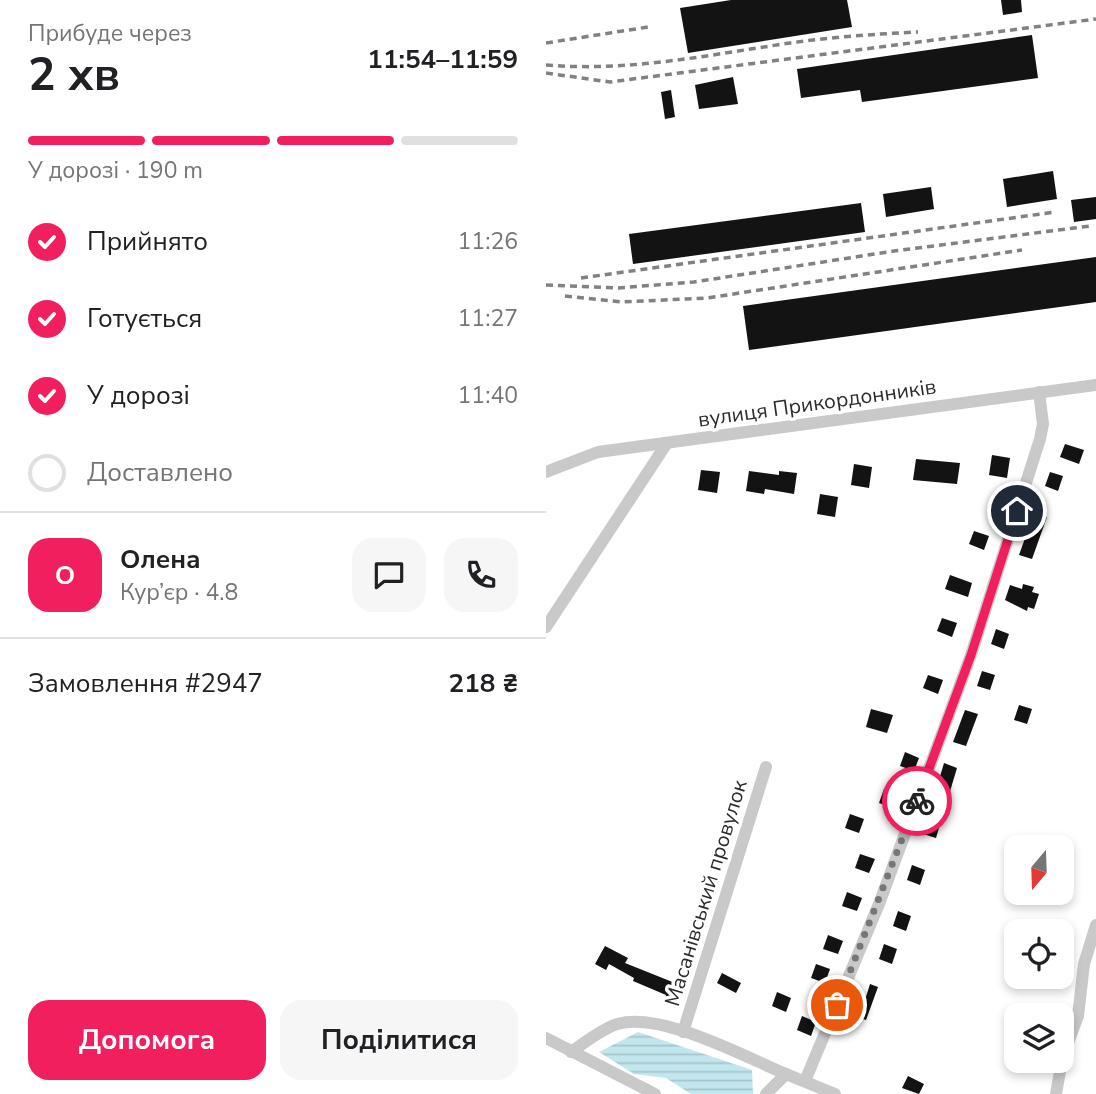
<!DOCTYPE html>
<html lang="uk">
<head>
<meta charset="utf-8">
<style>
  :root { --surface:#fff; --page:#f6f6f6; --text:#202124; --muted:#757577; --line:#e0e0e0; --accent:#f11f5d }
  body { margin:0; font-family:"Nunito Sans",sans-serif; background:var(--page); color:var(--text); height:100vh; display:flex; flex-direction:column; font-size:26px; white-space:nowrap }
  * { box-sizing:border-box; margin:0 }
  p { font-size:23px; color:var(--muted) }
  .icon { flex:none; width:38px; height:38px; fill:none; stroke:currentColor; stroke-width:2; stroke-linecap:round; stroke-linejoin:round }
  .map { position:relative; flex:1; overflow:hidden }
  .panel { display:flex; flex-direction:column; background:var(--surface); width:546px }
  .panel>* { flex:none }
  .needle { width:46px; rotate:199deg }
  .buttons { position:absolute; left:458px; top:835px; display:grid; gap:14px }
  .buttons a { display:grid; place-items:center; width:70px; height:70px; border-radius:14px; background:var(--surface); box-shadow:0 4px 10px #0003; font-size:35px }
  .pin { position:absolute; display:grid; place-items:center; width:60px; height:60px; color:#fff; margin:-30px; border:4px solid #fff; border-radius:50%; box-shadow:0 2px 7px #0007 }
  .courier { position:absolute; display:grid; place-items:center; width:70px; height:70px; margin:-35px; border:5px solid #f11f5d; border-radius:50%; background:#fff; color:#222; box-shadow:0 2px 9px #0007 }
  .head em { font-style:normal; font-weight:700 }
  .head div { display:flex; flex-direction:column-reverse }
  .head { display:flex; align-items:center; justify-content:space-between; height:119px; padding:0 28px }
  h1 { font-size:46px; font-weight:700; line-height:52px }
  .bar { display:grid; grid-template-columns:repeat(4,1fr); gap:10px 7px; align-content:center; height:84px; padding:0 28px }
  .bar i { height:9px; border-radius:5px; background:var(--line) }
  .bar .active { background:var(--accent) }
  .bar p { grid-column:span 4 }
  .line { display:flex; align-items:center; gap:18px; padding:0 28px; border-top:2px solid var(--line) }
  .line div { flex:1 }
  .round { display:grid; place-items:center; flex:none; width:74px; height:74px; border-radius:21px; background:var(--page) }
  ol { padding:0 28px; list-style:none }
  li { display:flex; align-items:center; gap:21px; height:77px }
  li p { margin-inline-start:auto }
  li .icon { padding:7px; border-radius:50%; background:var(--accent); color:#fff; stroke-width:4 }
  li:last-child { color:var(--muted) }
  li i { width:38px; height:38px; border:4px solid var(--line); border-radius:50% }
  .primary-button { display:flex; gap:14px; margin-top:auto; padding:14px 28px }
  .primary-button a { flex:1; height:80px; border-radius:21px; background:var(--accent); color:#fff; font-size:28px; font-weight:700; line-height:80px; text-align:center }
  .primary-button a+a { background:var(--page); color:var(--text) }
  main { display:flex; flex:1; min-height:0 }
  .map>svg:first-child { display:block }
  .water { fill:url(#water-rules) }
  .building { fill:#131313 }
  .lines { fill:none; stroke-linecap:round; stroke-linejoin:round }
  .minor { stroke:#c9c9c9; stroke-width:12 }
  .rail { stroke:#818181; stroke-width:3.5; stroke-dasharray:7 5; stroke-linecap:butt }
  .done { stroke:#767676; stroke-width:7; stroke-dasharray:0 12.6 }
  .route { stroke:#f11f5d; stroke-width:9 }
  .labels { text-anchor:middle; stroke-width:7; stroke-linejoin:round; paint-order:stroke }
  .street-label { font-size:21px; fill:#2c2c2c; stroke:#fff }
</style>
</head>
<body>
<main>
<section class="panel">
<div class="head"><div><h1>2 хв</h1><p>Прибуде через</p></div><em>11:54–11:59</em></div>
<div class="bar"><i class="active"></i><i class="active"></i><i class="active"></i><i></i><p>У дорозі · 190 m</p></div>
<ol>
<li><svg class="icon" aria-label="check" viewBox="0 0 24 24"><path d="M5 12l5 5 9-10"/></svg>Прийнято<p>11:26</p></li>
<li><svg class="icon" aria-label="check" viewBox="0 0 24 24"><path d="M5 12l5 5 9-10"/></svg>Готується<p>11:27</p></li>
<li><svg class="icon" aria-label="check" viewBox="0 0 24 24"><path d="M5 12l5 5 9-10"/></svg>У дорозі<p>11:40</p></li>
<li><i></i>Доставлено</li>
</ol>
<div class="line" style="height:126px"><b class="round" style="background:var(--accent);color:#fff">О</b><div><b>Олена</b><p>Кур’єр · 4.8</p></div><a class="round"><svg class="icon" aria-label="chat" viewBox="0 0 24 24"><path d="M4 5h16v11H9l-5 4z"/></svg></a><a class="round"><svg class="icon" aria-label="phone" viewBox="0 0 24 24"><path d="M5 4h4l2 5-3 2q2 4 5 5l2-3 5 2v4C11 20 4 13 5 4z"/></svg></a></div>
<div class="line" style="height:91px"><div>Замовлення #2947</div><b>218 ₴</b></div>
<div class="primary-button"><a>Допомога</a><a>Поділитися</a></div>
</section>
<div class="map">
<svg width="550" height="1094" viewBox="0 0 550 1094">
  <defs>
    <pattern id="water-rules" width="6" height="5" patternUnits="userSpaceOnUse" patternTransform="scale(1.75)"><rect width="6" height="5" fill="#c1e6ed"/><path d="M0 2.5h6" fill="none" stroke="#a6c5cb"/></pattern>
  </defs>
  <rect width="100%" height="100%" fill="#fff"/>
  <polygon class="water" points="92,1032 206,1070 207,1094 145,1094 120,1078 88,1074 53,1052"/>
  <g class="building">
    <polygon points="185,0 301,0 306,27 142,53 134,8"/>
    <polygon points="455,0 475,0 476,12 457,15"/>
    <polygon points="486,35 492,78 316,102 314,90 255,98 251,69"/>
    <polygon points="187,77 192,104 153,109 149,85"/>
    <polygon points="125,90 129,117 119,119 115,92"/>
    <polygon points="507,171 511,199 461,207 457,179"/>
    <polygon points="385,187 388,209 340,217 337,194"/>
    <polygon points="550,197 550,219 528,222 525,200"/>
    <polygon points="315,203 319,232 87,264 83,234"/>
    <polygon points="550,257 550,302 203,350 197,306"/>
    <polygon points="519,444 538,450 533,464 514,457"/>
    <polygon points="446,455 464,458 461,478 443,475"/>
    <polygon points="370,459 414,463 411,484 367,480"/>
    <polygon points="308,464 326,467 323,488 305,485"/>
    <polygon points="155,470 174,472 171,493 152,490"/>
    <polygon points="203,471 233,475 233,471 251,473 248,494 219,489 218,494 200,491"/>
    <polygon points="504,472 517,476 512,491 499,486"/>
    <polygon points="274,494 292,497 289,517 271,514"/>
    <polygon points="488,513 501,517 486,559 473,555"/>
    <polygon points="428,531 443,536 438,550 423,544"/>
    <polygon points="404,575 426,583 422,597 399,589"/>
    <polygon points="477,584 488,587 486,592 493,594 488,609 482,607 481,611 459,600 464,585 476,589"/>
    <polygon points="396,618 411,623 406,637 391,631"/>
    <polygon points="450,629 463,634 458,649 445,644"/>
    <polygon points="436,671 449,675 444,690 431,686"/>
    <polygon points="382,675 397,680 392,694 377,688"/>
    <polygon points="473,705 486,709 481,724 468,720"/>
    <polygon points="325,709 347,715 341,733 320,727"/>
    <polygon points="419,710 432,714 420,746 407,742"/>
    <polygon points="359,752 373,758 368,771 354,766"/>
    <polygon points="398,763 411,768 390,838 377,834"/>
    <polygon points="338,789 353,795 347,808 333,803"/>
    <polygon points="304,814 318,819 313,833 299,828"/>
    <polygon points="314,854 329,859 323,873 309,868"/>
    <polygon points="366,865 379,870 374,885 361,880"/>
    <polygon points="301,892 316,898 311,911 296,906"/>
    <polygon points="352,911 365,916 360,931 347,926"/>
    <polygon points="282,935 297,941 292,954 277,949"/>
    <polygon points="338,944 351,949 346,964 333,959"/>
    <polygon points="59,946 82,958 79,963 139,987 132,1005 119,1000 120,995 87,981 88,978 63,964 60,970 49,964"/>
    <polygon points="270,964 284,969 279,983 265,978"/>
    <polygon points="176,973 195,983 190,993 171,983"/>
    <polygon points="324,984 332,987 320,1020 308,1016 313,1001 318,1003"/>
    <polygon points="231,992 245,998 240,1012 226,1006"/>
    <polygon points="256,1016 270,1022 265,1036 251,1030"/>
    <polygon points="362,1076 378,1084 373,1094 356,1088"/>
  </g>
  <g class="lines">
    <g class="minor">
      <polyline points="0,472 52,452 550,385"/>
      <polyline points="0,627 121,443"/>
      <polyline points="137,1032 220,767"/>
      <polyline points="0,1038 109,1094"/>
      <path d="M25,1052C38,1043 52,1032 66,1026C108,1007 199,1057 240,1074"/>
      <polyline points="516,1059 532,1016 538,964 550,925"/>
      <polyline points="259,1081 333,904 425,655 494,439 497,424 493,392"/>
      <polyline points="220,1094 240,1074 289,1094"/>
      <polyline points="510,1094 516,1060"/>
    </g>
    <g class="rail">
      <polyline points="0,43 102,27"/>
      <path d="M0,65C83,72 162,55 244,43C286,37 329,34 372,32"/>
      <polyline points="0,73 64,82 550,19"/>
      <polyline points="35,278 509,212"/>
      <polyline points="0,285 72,288 148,282 348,251 544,226"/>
      <polyline points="19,296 75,302 161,298 476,250"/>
    </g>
  </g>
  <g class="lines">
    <polyline class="done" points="291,1005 371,801"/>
    <polyline class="route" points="371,801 425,655 471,511"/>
  </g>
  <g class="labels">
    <g class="street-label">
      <text transform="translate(271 403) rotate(-8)" y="7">вулиця Прикордонників</text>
      <text transform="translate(160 893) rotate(-73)" y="7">Масанівський провулок</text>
    </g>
  </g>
</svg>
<div class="buttons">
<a><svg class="needle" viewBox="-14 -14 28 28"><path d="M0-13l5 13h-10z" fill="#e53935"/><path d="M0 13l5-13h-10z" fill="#757577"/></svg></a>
<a><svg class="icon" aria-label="locate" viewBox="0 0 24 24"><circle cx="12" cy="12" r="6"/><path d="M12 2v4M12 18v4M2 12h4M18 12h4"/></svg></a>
<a><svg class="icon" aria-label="layers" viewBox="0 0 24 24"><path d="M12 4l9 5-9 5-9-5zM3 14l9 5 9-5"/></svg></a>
</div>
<div class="pin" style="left:291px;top:1005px;background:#ea580c"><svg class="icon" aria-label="bag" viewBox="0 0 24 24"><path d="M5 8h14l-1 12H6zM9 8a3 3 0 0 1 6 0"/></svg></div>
<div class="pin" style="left:471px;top:511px;background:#1f2937"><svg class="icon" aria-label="home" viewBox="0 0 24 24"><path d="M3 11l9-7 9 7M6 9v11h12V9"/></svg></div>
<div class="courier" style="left:371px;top:801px"><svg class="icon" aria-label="bike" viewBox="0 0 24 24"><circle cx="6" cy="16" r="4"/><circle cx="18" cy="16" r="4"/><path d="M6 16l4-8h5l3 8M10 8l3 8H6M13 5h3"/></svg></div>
</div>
</main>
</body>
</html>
